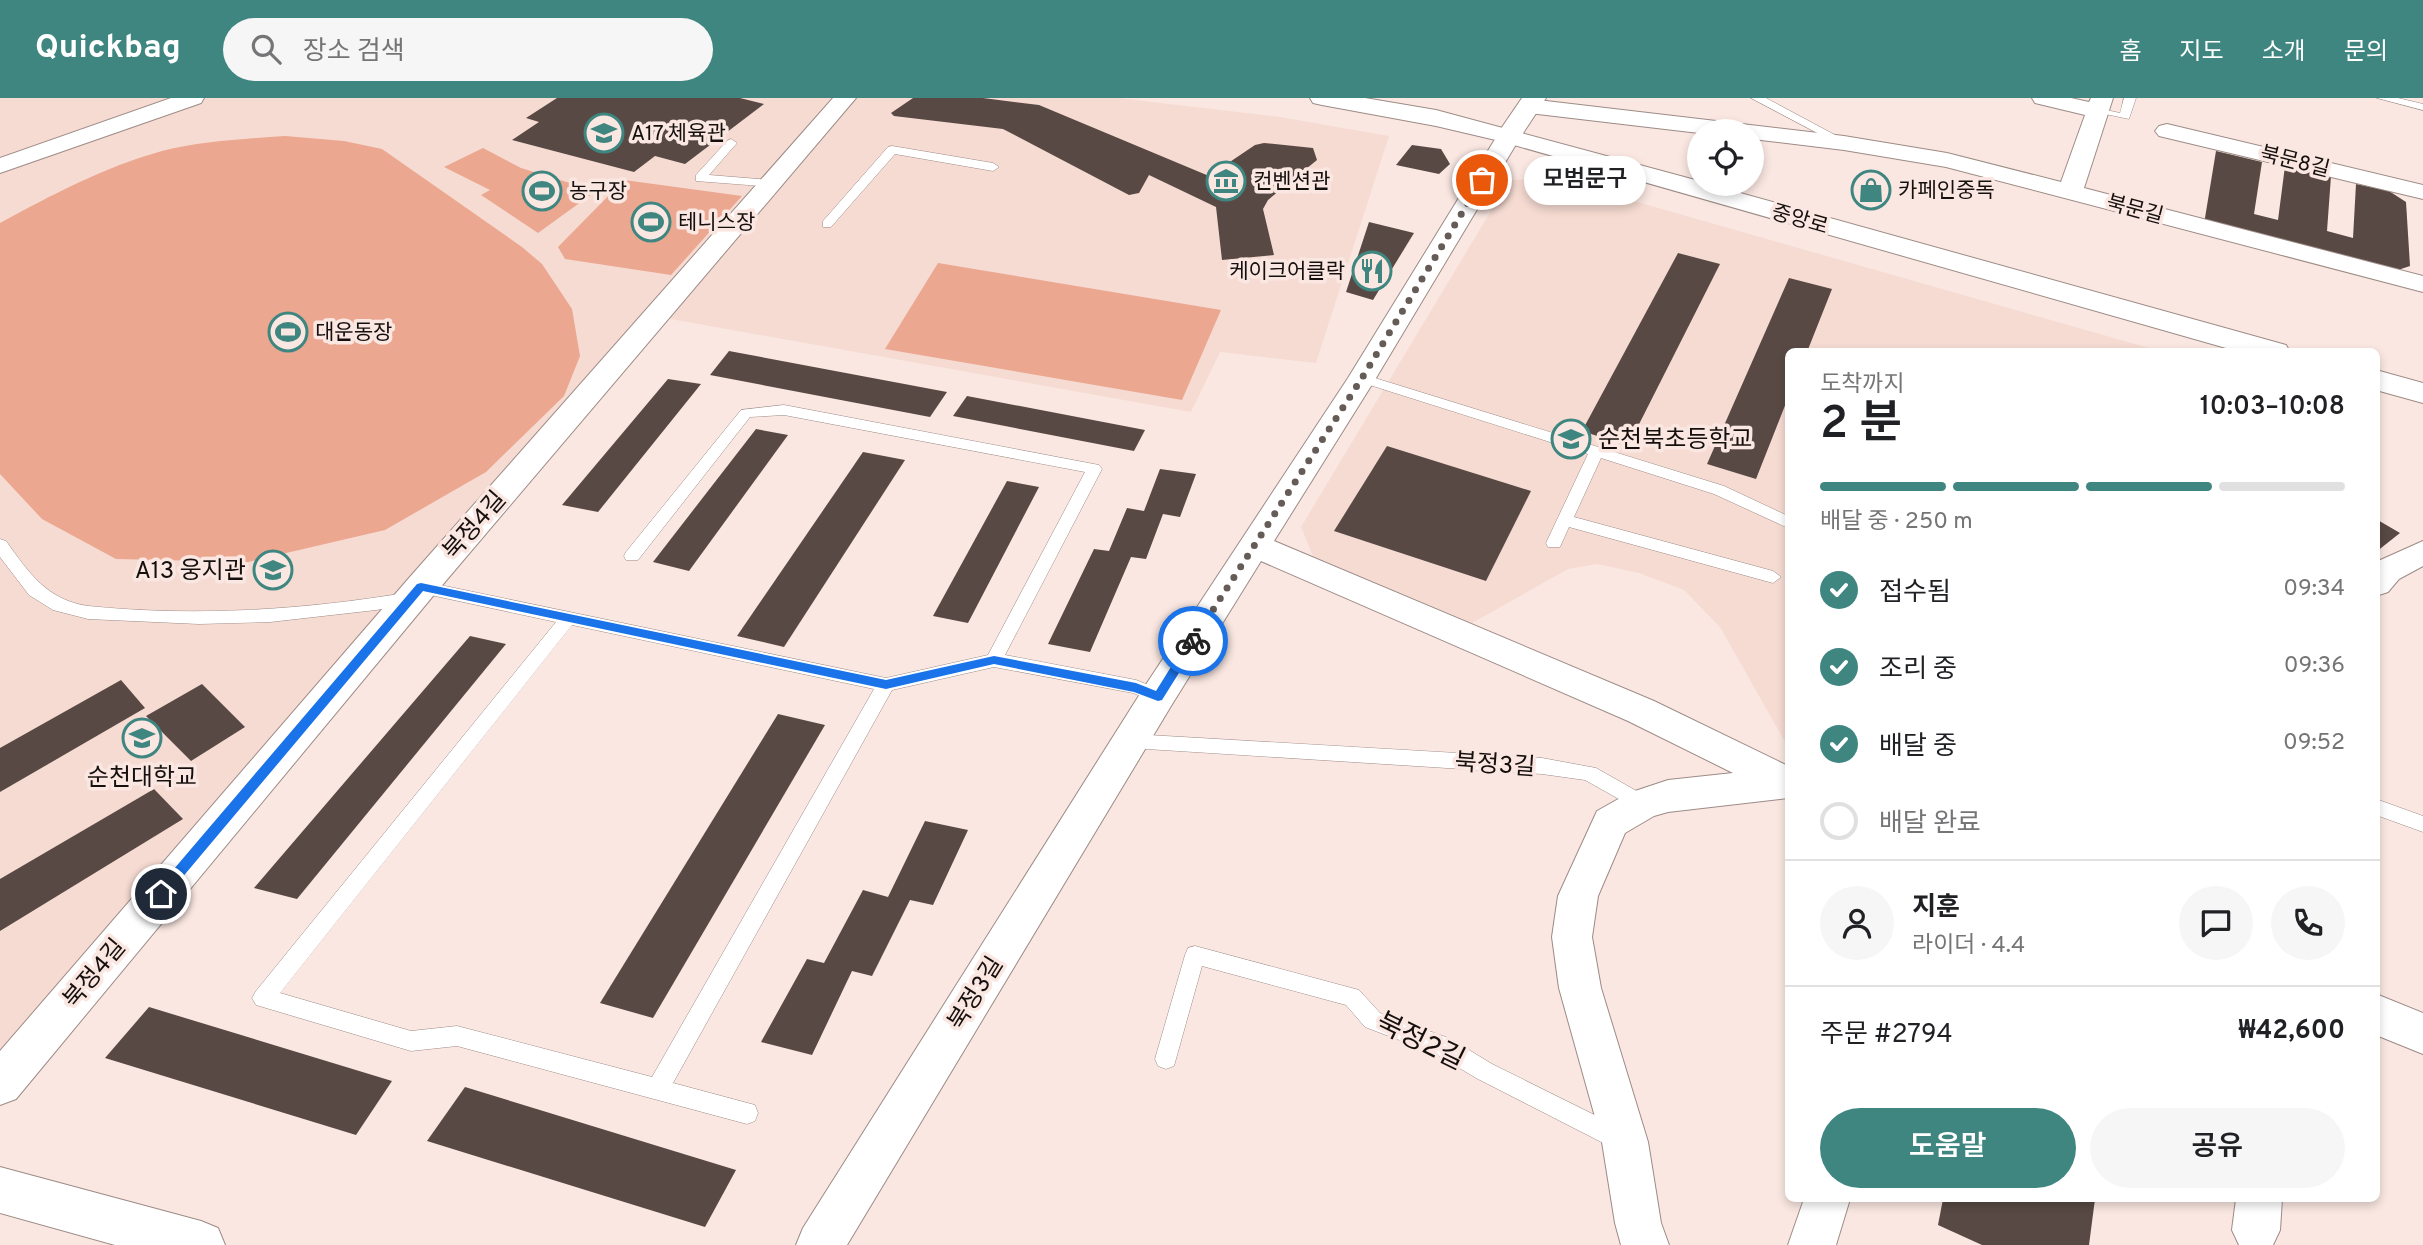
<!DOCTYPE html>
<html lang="ko">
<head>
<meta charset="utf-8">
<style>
  :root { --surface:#fff; --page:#f6f6f6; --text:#202124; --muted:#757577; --line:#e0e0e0; --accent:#3f8681 }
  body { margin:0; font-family:Overpass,"Noto Sans KR",sans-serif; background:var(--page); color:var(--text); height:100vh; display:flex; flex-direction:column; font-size:26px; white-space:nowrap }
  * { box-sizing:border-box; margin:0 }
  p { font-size:23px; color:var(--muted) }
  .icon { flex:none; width:38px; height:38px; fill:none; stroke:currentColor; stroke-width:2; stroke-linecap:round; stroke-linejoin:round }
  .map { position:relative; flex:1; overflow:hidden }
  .drawer { position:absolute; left:1785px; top:250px; width:595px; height:854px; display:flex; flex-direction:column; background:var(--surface); border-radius:10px; box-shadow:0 4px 10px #0003 }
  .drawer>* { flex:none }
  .controls { position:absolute; left:1687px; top:21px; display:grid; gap:14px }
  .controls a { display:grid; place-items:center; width:77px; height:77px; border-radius:50%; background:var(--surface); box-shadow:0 4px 10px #0003; font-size:35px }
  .pin { position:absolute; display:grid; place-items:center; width:60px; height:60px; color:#fff; margin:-30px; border:4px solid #fff; border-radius:50%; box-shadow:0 2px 7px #0007 }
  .courier { position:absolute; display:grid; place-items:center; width:70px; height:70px; margin:-35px; border:5px solid #1a73e8; border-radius:50%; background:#fff; color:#222; box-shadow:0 2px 9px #0007 }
  .bubble { position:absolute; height:49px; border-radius:24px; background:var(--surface); box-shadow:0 4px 10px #0003; font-size:23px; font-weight:600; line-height:49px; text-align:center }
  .summary em { font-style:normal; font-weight:600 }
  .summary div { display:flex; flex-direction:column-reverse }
  .summary { display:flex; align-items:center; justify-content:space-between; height:119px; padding:0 35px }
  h1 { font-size:46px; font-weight:600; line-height:52px }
  .bar { display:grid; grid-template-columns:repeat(4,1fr); gap:10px 7px; align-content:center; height:84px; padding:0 35px }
  .bar i { height:9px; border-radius:5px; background:var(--line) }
  .bar .on { background:var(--accent) }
  .bar p { grid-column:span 4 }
  .line { display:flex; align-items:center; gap:18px; padding:0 35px; border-top:2px solid var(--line) }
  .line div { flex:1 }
  .round { display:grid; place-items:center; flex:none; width:74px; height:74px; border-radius:37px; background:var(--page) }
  ol { padding:0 35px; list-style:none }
  li { display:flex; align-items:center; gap:21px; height:77px }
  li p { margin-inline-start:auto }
  li .icon { padding:7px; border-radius:50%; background:var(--accent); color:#fff; stroke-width:4 }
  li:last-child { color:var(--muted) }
  li i { width:38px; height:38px; border:4px solid var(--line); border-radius:50% }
  .cta { display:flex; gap:14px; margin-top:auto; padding:14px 35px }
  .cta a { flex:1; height:80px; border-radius:42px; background:var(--accent); color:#fff; font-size:28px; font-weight:600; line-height:80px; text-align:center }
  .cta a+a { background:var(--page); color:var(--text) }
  header { display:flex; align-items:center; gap:42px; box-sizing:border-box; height:98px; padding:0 35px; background:var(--accent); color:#fff }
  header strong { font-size:33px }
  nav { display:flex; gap:38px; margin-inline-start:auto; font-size:24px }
  .search { width:490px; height:63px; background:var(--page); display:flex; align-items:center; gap:18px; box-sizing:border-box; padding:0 24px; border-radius:38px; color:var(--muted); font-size:26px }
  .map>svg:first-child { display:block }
  .built { fill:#f6dbd2 }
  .green { fill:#eba790 }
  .building { fill:#584944 }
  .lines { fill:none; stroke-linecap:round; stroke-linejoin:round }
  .lane-casing { stroke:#9d8b86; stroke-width:1 }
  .street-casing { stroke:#9d8b86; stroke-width:2 }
  .secondary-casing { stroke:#9d8b86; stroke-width:2 }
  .primary-casing { stroke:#9d8b86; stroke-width:2 }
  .lane { fill:#fff; fill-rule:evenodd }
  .street { fill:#fff; fill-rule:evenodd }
  .secondary { fill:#fff; fill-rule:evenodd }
  .primary { fill:#fff; fill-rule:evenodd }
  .route { fill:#1a73e8 }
  .done { stroke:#655b57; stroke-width:7; stroke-dasharray:0 12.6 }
  .labels { text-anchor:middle; stroke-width:7; stroke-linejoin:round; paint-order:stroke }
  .far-poi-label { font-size:21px; fill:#150f0d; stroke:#fae7e1; text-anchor:start }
  .far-street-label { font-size:21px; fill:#150f0d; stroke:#fae7e1 }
  .poi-label { font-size:24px; fill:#150f0d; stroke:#fae7e1; text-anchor:start }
  .street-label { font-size:24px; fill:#150f0d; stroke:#fae7e1 }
  .near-street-label { font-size:28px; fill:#150f0d; stroke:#fae7e1 }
</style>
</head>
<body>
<header>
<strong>Quickbag</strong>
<div class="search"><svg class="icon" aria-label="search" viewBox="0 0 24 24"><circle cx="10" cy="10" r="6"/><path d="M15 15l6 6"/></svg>장소 검색</div>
<nav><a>홈</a><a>지도</a><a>소개</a><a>문의</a></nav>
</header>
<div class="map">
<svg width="2423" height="1147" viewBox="0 0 2423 1147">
  <rect width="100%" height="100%" fill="#fae7e1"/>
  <g class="built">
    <polygon points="0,0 1118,0 1280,19 1389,38 1316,265 1220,254 1191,314 654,218 0,965"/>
    <polygon points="1546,78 2163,254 1788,254 1788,649 1720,529 1684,492 1639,475 1597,466 1568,471 1472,525 1313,458 1301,429 1509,83"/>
  </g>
  <g class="green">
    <path d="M285,38L344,43L382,51L522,149L542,166L572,211L580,258L564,298L486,374L385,432L248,464L116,461L42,421L0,376V125C52,97 104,69 162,53C202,43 244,41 285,38Z"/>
    <polygon points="483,50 521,70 596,93 538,135 481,97 490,92 444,69"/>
    <polygon points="624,82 742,98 671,177 565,161 558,149"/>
    <polygon points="938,165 1221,212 1182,302 885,251"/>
  </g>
  <g class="building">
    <polygon points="557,0 740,0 764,6 685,66 655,58 634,74 512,42 539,24 526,20"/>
    <polygon points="913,0 983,0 1039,7 1209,78 1255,47 1264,45 1313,50 1317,62 1268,102 1263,111 1274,157 1222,162 1216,109 1149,77 1139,95 1129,97 1003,31 894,18 891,15"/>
    <polygon points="1412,47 1441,51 1450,66 1439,76 1396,67"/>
    <polygon points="2216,53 2262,64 2254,116 2278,122 2285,68 2331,78 2327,133 2353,140 2356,86 2389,93 2406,104 2410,168 2395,173 2204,126"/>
    <polygon points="1369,124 1414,135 1373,202 1346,194"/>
    <polygon points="1678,155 1720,166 1628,348 1582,333"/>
    <polygon points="1789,180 1832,191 1807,254 1788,254 1788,300 1756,381 1707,366"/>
    <polygon points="729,253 947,294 930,319 710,277"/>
    <polygon points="668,281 701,286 598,414 562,407"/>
    <polygon points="967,298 1145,332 1134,353 953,318"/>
    <polygon points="756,331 788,337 689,473 653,464"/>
    <polygon points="1387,348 1531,393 1486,483 1334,433"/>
    <polygon points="863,354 905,362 784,549 737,538"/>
    <polygon points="1160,371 1196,376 1180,419 1163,416 1146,461 1131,459 1090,554 1048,546 1094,451 1109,453 1127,410 1144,413"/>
    <polygon points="1007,383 1039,389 968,525 933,518"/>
    <polygon points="2376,421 2400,435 2376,454"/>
    <polygon points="470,538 506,546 297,801 254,790"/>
    <polygon points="121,582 145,610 0,694 0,650"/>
    <polygon points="202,586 245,629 191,663 146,618"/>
    <polygon points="778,616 825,627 653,920 600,905"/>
    <polygon points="154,691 183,721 0,833 0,781"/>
    <polygon points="925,723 968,732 933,807 910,802 872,878 852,873 812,957 761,944 807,861 824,865 863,792 888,799"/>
    <polygon points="149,909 392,983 356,1037 105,960"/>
    <polygon points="465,989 736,1072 705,1129 427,1043"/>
    <polygon points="1943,1101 2095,1101 2089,1147 1982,1147 1938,1127"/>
  </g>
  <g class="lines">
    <defs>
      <g id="lane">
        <polygon points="1751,0 1766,0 1850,45 1840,47"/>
        <polygon points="2124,0 2136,0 2129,21 2091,13 2097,10 2120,15"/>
        <polygon points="2377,0 2398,0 2423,6 2423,12"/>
        <polygon points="731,41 737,45 709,77 771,82 775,83 775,89 696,83 696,77 727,43"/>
        <polygon points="892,48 993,65 999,69 993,73 895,56 831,129 823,129 823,123 888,49"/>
        <polygon points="1362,276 1724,388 1788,418 1788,430 1714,396 1601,360 1574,419 1773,473 1781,479 1773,485 1569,429 1560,449 1548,449 1546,445 1588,356 1357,283 1357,277"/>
        <path d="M784,307L1099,367L1102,371L1005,557L1136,582L1164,593L1167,598L1164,603L1158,605L1133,595L994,569L892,592L673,985L755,1007L758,1015L755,1023L747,1026L457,948L411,953L256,907L252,900L256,893L556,524L421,495L415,493L413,489L415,485L421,483L886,580L988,557L1085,374L784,317L750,319L638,462H626L624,458L626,454L741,312ZM572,527L874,591L652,979L457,928L411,933L280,895Z"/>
        <path d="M0,441L6,443C29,475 47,502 88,508C196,519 304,512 411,494L419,500L411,506L376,512L270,524L199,526L88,521L53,512L29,497L0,459Z"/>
        <polygon points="1131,636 1542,660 1596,670 1649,700 1651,706 1649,712 1642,714 1585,682 1542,676 1131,650 1125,648 1122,643 1125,638"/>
        <polygon points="2376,701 2423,718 2423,734 2376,717"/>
        <polygon points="1195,848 1359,892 1380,915 1451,941 1492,966 1627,1033 1630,1041 1627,1049 1619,1052 1611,1049 1476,980 1436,956 1365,929 1346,907 1202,868 1174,968 1166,971 1158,968 1155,961 1185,857 1188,850"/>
      </g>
      <g id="street">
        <polygon points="171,0 204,0 201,5 0,75 0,60"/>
        <polygon points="833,0 856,0 433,498 16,1001 0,1007 0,953 409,480"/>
        <polygon points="2032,0 2071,0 2089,4 2091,0 2113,0 2084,90 2423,178 2423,194 1946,69 1844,52 1752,41 1752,33 1699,35 1529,15 1521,13 1518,8 1521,3 1529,1 1844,38 1947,55 2061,84 2085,17 2035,5"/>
        <polygon points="2167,26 2423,87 2423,101 2159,38 2155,33 2159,28"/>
        <polygon points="1509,31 1517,33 1521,38 1376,280 1274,443 1654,603 1788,668 1788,700 1668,714 1654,718 1625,735 1598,798 1592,839 1601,890 1648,1044 1661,1125 1669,1147 1621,1147 1615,1125 1602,1044 1559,890 1552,839 1558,798 1597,713 1629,695 1668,682 1733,675 1628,623 1261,463 1171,608 847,1147 796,1147 803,1130 1145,588 1348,280 1497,38 1501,33"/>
        <polygon points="2423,443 2423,468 2399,481 2388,494 2376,498 2376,464"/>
        <polygon points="2376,896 2423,915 2423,956 2376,937"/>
        <polygon points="0,1069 201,1123 218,1130 225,1147 115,1147 0,1115"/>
        <polygon points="1804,1101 1850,1101 1836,1147 1788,1147"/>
        <polygon points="2236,1101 2282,1101 2280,1132 2273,1147 2239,1147 2232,1132"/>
      </g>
      <polygon id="secondary" points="1522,0 1546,0 1518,43 1509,46 1500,43 1496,38"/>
      <g id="primary">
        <polygon points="1310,0 1365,0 1436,12 1699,83 1699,86 1708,86 2286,247 2290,254 2240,254 1500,43 1436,28 1322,7 1313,5"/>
        <polygon points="2376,272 2423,285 2423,305 2376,292"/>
      </g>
    </defs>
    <use href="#lane" class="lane-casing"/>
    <use href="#street" class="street-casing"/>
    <use href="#secondary" class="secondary-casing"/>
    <use href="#primary" class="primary-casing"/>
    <use href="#lane" class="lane"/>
    <use href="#street" class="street"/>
    <use href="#secondary" class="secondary"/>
    <use href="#primary" class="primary"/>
  </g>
  <polygon class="route" points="421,485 886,582 994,558 1136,585 1156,593 1189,540 1197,540 1199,543 1162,602 1158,603 1134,594 994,566 886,591 423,493 165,800 156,800 156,792 417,486"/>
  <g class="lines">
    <polyline class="done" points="1193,543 1362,280 1482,82"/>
  </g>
  <defs>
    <symbol id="university-ring" viewBox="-11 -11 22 22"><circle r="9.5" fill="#fae7e1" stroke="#3f8681" stroke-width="1.5"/><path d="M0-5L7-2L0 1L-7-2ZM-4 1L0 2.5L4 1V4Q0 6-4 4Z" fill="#3f8681"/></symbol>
    <symbol id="museum-ring" viewBox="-11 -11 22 22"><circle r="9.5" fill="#fae7e1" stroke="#3f8681" stroke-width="1.5"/><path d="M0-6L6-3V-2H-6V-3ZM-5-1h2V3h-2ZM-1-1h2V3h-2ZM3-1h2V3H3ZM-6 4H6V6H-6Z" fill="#3f8681"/></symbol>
    <symbol id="shop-ring" viewBox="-11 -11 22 22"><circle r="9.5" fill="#fae7e1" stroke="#3f8681" stroke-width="1.5"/><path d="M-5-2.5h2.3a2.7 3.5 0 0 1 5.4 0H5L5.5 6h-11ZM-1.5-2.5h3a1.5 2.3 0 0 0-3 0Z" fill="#3f8681"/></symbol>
    <symbol id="stadium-ring" viewBox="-11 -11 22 22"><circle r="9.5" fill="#fae7e1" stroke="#3f8681" stroke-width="1.5"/><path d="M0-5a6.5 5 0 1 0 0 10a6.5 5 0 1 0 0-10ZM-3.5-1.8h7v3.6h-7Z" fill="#3f8681"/></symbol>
    <symbol id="restaurant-ring" viewBox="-11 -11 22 22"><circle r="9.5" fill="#fae7e1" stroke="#3f8681" stroke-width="1.5"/><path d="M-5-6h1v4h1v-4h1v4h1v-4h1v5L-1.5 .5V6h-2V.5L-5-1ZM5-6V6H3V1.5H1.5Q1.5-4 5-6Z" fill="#3f8681"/></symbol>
    <symbol id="school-ring" viewBox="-11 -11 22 22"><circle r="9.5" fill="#fae7e1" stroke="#3f8681" stroke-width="1.5"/><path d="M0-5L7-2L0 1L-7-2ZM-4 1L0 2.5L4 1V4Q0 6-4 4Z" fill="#3f8681"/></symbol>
  </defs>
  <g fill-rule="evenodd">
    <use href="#university-ring" x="582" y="13" width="44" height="44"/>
    <use href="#museum-ring" x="1204" y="61" width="44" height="44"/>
    <use href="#shop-ring" x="1849" y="70" width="44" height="44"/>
    <use href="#stadium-ring" x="520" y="71" width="44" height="44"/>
    <use href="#stadium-ring" x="629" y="102" width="44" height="44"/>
    <use href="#restaurant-ring" x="1350" y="151" width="44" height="44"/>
    <use href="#stadium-ring" x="266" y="212" width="44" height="44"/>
    <use href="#school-ring" x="1549" y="319" width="44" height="44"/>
    <use href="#university-ring" x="251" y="450" width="44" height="44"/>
    <use href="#university-ring" x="120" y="618" width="44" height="44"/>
  </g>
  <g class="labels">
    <g class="far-poi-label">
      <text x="631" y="42">A17 체육관</text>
      <text x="1253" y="90">컨벤션관</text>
      <text x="1898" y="99">카페인중독</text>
      <text x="569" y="100">농구장</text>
      <text x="678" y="131">테니스장</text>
      <text x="1345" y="180" text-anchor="end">케이크어클락</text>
      <text x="315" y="241">대운동장</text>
    </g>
    <g class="far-street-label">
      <text transform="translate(2295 63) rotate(14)" y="7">북문8길</text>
      <text transform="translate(2135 111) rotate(15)" y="7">북문길</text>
      <text transform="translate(1800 121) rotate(16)" y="7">중앙로</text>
    </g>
    <g class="poi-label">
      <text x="1598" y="349">순천북초등학교</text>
      <text x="246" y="480" text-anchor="end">A13 웅지관</text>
      <text x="142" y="687" text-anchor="middle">순천대학교</text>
    </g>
    <g class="street-label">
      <text transform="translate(474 427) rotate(-49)" y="8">북정4길</text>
      <text transform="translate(1495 666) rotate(4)" y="8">북정3길</text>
      <text transform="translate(94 875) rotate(-50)" y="8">북정4길</text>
      <text transform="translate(975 895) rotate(-58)" y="8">북정3길</text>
    </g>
    <g class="near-street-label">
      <text transform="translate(1421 942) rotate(26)" y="10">북정2길</text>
    </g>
  </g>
</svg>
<div class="controls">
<a><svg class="icon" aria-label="locate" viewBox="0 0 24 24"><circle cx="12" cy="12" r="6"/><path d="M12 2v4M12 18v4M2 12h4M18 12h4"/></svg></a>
</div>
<div class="pin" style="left:1482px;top:82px;background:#ea580c"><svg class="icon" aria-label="bag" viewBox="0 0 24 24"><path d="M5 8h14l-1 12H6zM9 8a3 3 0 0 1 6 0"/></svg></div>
<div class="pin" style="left:161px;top:796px;background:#1f2937"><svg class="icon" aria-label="home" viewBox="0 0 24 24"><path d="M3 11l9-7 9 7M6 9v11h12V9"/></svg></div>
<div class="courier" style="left:1193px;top:543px"><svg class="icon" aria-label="bike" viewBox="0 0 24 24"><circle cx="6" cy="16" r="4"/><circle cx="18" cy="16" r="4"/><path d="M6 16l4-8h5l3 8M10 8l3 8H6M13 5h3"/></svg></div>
<div class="bubble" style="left:1524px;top:58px;width:122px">모범문구</div>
<section class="drawer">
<div class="summary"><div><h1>2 분</h1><p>도착까지</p></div><em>10:03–10:08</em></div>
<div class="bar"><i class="on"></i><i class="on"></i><i class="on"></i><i></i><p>배달 중 · 250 m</p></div>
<ol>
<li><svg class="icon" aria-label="check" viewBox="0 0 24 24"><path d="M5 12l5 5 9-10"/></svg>접수됨<p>09:34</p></li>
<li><svg class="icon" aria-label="check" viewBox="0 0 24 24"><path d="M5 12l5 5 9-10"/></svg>조리 중<p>09:36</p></li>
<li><svg class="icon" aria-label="check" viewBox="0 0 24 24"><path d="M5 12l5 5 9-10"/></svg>배달 중<p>09:52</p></li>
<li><i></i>배달 완료</li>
</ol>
<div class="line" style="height:126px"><a class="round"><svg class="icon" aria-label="person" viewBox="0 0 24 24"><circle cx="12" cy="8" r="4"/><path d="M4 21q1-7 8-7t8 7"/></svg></a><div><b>지훈</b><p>라이더 · 4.4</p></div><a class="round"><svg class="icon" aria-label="chat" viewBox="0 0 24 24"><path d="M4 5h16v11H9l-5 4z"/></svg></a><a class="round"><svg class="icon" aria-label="phone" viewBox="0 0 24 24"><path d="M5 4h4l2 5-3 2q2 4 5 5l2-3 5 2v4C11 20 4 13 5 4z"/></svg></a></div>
<div class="line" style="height:91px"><div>주문 #2794</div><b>₩42,600</b></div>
<div class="cta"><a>도움말</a><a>공유</a></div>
</section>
</div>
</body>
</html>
